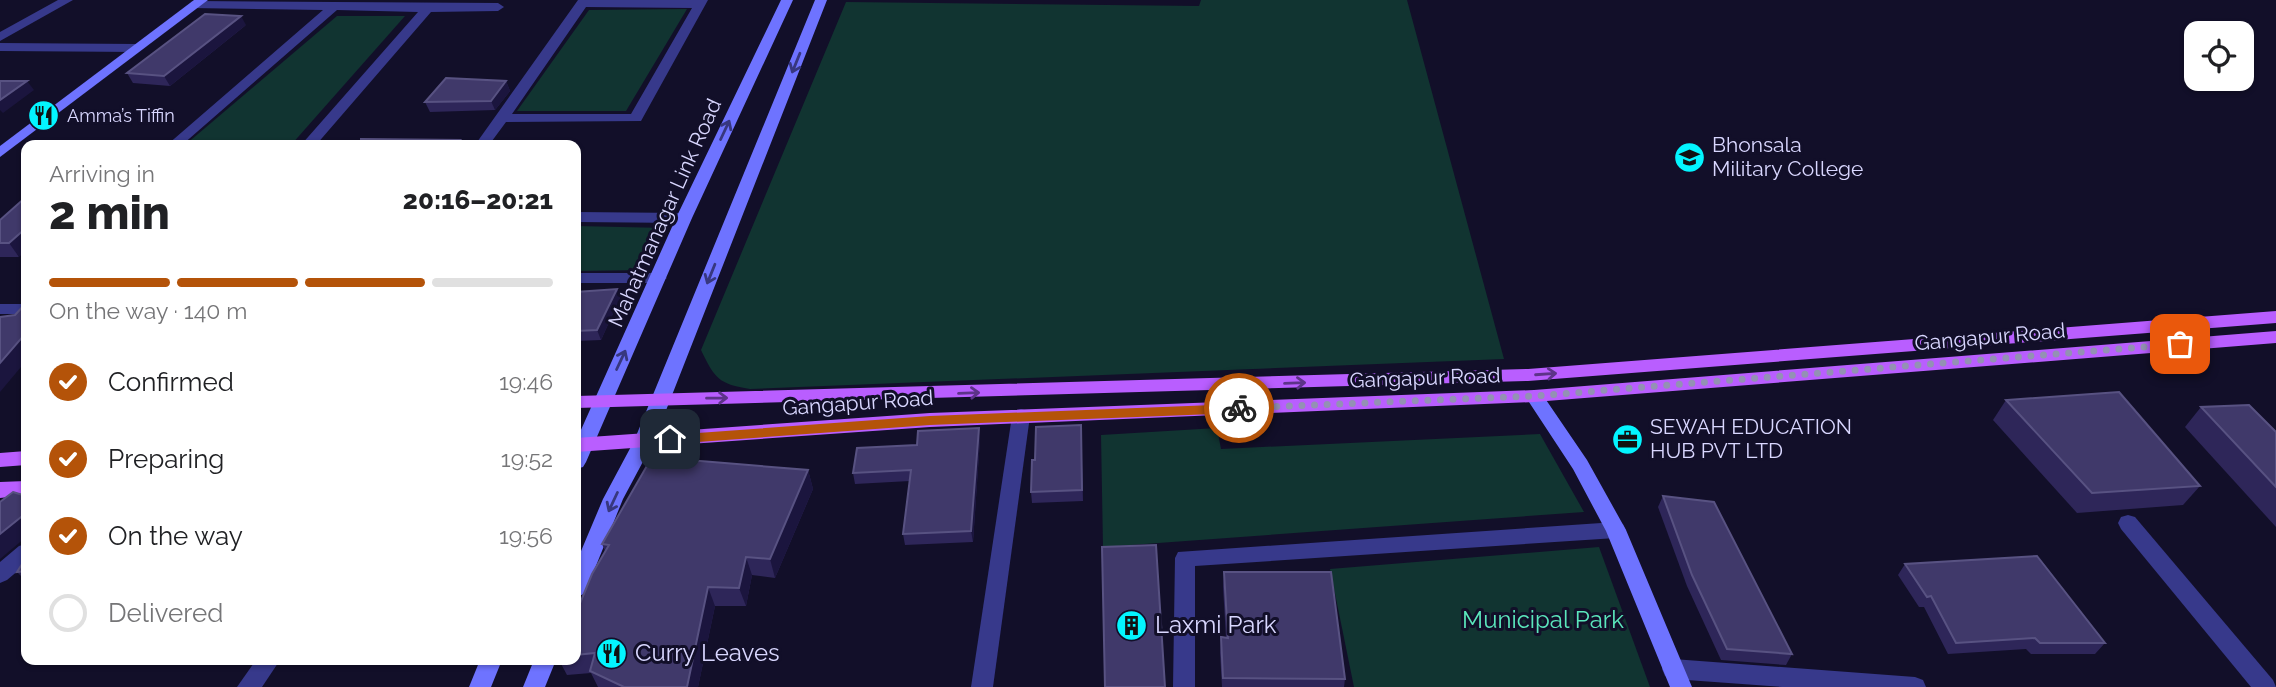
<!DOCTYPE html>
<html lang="en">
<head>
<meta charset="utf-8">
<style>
  :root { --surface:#fff; --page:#f6f6f6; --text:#202124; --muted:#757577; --line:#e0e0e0; --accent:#b45309 }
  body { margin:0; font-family:Raleway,sans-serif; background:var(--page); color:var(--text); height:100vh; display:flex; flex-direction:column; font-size:26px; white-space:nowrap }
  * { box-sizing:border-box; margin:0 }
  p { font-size:23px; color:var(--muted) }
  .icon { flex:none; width:38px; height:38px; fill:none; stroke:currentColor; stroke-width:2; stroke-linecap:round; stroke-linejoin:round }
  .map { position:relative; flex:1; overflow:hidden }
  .sheet { position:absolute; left:21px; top:140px; width:560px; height:525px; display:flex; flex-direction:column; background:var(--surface); border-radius:14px; box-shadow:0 2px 5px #0004 }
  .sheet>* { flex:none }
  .fabs { position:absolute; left:2184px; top:21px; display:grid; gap:14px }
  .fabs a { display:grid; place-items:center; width:70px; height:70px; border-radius:14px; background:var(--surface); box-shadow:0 2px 5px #0004; font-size:35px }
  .pin { position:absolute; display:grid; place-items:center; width:60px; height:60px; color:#fff; margin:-30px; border-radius:14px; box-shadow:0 4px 10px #0006 }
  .courier { position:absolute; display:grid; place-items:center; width:70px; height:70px; margin:-35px; border:5px solid #b45309; border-radius:50%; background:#fff; color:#222; box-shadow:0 2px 9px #0007 }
  .head em { font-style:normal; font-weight:800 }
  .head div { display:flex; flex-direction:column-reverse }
  .head { display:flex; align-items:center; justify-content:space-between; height:119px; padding:0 28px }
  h1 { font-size:46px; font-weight:800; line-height:52px }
  .bar { display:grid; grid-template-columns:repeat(4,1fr); gap:10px 7px; align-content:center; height:84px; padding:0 28px }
  .bar i { height:9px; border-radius:5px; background:var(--line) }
  .bar .active { background:var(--accent) }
  .bar p { grid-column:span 4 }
  ol { padding:0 28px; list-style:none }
  li { display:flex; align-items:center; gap:21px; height:77px }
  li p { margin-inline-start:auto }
  li .icon { padding:7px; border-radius:50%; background:var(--accent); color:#fff; stroke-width:4 }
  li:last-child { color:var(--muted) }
  li i { width:38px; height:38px; border:4px solid var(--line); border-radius:50% }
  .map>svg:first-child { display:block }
  .green { fill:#113431 }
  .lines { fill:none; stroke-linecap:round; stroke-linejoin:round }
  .street { fill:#37398b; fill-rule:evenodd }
  .secondary { fill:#6e73ff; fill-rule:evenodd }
  .primary { fill:#b95eff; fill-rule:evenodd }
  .wall { fill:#2e2659 }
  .shaded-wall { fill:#1b153e }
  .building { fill:#40396a; stroke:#585282; stroke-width:2 }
  .oneway { stroke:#37377f }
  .oneway2 { stroke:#5d3389 }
  .route { fill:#b45309 }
  .done { stroke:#9391b4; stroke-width:7; stroke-dasharray:0 12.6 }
  .labels { text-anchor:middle; stroke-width:6; stroke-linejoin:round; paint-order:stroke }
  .far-poi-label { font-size:18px; fill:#d9d7ff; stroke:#120f29; text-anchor:start }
  .poi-label { font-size:21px; fill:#d9d7ff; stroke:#120f29; text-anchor:start }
  .street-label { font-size:21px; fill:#d9d7ff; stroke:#120f29 }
  .near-park-label { font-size:24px; fill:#5be7bc; stroke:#120f29 }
  .near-poi-label { font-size:24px; fill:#d9d7ff; stroke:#120f29; text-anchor:start }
</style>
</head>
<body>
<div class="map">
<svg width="2276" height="687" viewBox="0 0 2276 687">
  <rect width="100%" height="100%" fill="#120f29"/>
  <g class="green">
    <path d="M1201,0H1407L1504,359L750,389C719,384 715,379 701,350L846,2L1199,6Z"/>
    <polygon points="687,9 626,111 517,111 589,10"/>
    <polygon points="337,16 405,16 291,145 185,145"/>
    <polygon points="576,226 666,228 647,270 576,271"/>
    <polygon points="1217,428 1221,449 1540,434 1584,512 1103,547 1101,435"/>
    <polygon points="1599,547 1650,687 1354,687 1330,569"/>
  </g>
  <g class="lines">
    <g class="street">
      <polygon points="58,0 73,0 0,41 0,32"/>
      <path d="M578,0H708L641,121L506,122L489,145H475ZM586,7L692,8L631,114H512Z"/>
      <polygon points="195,1 498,3 504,7 498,11 431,12 316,145 301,145 418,12 337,10 182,145 167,145 323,10 191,8 191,2"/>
      <polygon points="0,43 138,44 144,48 138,52 0,51"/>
      <polygon points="576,212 684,213 692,218 684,223 576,222"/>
      <polygon points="576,273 659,273 667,278 659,283 576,283"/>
      <rect x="0" y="304" width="26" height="10"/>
      <polygon points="1021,409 1028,411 1030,416 993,687 971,687 1012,416 1014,411"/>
      <polygon points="2128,515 2135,517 2273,680 2276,687 2251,687 2121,529 2118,523 2121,517"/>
      <polygon points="1616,522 1623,524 1626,530 1623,536 1616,538 1195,566 1195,687 1173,687 1175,558 1178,552"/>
      <polygon points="26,544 26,564 7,580 0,583 0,562 19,546"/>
      <polygon points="1673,659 1915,677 1923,680 1926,687 1782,687 1673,679 1665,676 1662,669 1665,662"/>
      <polygon points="256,660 280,660 262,687 237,687"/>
    </g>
    <g class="secondary">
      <polygon points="194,0 208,0 0,157 0,146"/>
      <polygon points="781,0 793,0 692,218 586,462 583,467 576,469 576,441 676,218"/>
      <polygon points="815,0 827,0 654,441 623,499 587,588 584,594 576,597 576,563 603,499 634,441"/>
      <polygon points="1534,390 1540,391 1587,460 1626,530 1692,687 1670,687 1606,531 1573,469 1525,396"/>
      <polygon points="480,660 502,660 491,687 469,687"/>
      <polygon points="534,660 556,660 545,687 523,687"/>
    </g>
    <g class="primary">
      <polygon points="2276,311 2276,323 1528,381 576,408 576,396 1528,369"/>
      <polygon points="2276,331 2276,343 1534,402 930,427 576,452 576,438 930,413 1534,390"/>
      <polygon points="26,451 26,465 0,467 0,453"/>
      <polygon points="26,481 26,495 0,498 0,482"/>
    </g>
  </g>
  <g class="wall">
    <polygon points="246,25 170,86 133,83 127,73"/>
    <polygon points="506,81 510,91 495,110 430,112 425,102"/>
    <polygon points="0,220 19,257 0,257"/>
    <polygon points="617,289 620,298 601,340 576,341 576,292"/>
    <polygon points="2006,400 2200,486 2183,505 2077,513 1993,420"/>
    <polygon points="2201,407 2276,432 2276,527 2185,427"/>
    <polygon points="1081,425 1083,501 1032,503 1031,492"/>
    <polygon points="980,439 973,542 905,545 903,534 910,481 855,484 853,473 917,445"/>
    <polygon points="808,470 813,489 775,578 752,575 746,606 715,606 698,687 598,687 591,673 567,675 559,660 576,660 576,613 605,551 602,544"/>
    <polygon points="1663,496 1792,654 1786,665 1721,660 1687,586 1658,507"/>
    <polygon points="26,558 26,581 17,572"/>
    <polygon points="1905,564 2105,643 2095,654 2031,654 2026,649 1948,654 1924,607 1919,607 1898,575"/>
    <polygon points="1224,572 1345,679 1344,687 1222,687 1220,653 1221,637 1226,638 1223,587"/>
  </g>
  <g class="shaded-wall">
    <polygon points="241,16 246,25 170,86 164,76"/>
    <polygon points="27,81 34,90 3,113 0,110 0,100"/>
    <polygon points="506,81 510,91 495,110 491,101"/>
    <polygon points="26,228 26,251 19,257 9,243"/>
    <polygon points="617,289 620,298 601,340 597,330"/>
    <polygon points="26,333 26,361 0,392 0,363"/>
    <polygon points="979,428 980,439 973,542 971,531"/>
    <polygon points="808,470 813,489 775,578 770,559"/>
    <polygon points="26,513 26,537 0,559 0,534"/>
    <polygon points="746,557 752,575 746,606 739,588"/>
    <polygon points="708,587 715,606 698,687 687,687"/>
  </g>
  <g class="building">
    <polygon points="205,14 241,16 164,76 127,73"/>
    <polygon points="446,78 506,81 491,101 425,102"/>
    <polygon points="0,81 27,81 0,100"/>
    <polygon points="361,139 460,140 456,145 361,145"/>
    <polygon points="147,141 142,145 92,145 95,143"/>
    <polygon points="26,197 26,228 9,243 0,243 0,220"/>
    <polygon points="617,289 597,330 576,331 576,292"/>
    <polygon points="26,303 26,333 0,363 0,317 15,315"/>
    <polygon points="2119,392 2200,486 2092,493 2006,400"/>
    <polygon points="2249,405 2276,432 2276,487 2201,407"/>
    <polygon points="1081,425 1082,490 1031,492 1032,460 1035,460 1036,427"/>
    <polygon points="979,428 971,531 903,534 911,470 853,473 857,448 917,445 918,431"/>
    <polygon points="652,457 808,470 770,559 746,557 739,588 708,587 687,687 624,687 590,671 595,653 576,655 576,613 592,574 609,545 602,544"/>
    <polygon points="13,492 26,496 26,513 0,534 0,502"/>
    <polygon points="1663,496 1714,502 1792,654 1727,649 1692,575"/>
    <polygon points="1156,545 1165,687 1105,687 1102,547"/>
    <polygon points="2037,556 2105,643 2040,643 2035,638 1956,643 1931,596 1927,597 1905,564"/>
    <polygon points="26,558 26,571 17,572"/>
    <polygon points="1224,572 1331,572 1345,679 1223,678 1221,637 1228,638"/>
  </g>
  <defs><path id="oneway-shaft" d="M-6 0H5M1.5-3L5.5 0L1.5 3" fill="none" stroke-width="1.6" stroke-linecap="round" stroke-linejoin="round" transform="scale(1.75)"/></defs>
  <g class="oneway">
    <use href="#oneway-shaft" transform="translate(796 63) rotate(112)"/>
    <use href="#oneway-shaft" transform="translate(725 130) rotate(-65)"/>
    <use href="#oneway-shaft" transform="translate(711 274) rotate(112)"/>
    <use href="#oneway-shaft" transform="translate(621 360) rotate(-65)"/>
    <use href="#oneway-shaft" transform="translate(613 502) rotate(115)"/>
  </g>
  <g class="oneway2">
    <use href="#oneway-shaft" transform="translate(1546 374) rotate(-4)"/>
    <use href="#oneway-shaft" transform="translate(1295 383) rotate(-2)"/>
    <use href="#oneway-shaft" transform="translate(969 393) rotate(-2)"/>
    <use href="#oneway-shaft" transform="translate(717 398) rotate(-1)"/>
  </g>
  <polygon class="route" points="1239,404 1245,408 1239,413 930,425 670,444 664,439 670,435 930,416"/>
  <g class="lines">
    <polyline class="done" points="1239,408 1534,396 2180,344"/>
  </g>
  <defs>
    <symbol id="restaurant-disc" viewBox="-11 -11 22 22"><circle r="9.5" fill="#03f5ff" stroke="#120f29"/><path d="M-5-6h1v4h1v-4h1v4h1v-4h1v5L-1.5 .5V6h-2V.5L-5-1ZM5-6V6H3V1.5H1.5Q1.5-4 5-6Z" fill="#111"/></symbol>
    <symbol id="university-disc" viewBox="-11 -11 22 22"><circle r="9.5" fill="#03f5ff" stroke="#120f29"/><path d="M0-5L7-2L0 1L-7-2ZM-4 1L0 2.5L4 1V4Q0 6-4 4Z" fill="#111"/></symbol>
    <symbol id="office-disc" viewBox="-11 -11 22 22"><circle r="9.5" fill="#03f5ff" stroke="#120f29"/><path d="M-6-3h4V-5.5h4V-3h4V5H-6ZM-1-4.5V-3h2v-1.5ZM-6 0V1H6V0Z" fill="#111"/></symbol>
    <symbol id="building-disc" viewBox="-11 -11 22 22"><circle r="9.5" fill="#03f5ff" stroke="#120f29"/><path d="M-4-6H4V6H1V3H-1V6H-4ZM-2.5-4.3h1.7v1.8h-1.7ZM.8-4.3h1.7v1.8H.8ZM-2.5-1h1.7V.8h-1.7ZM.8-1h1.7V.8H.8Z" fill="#111"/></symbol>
  </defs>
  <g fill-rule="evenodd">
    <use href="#restaurant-disc" x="26" y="98" width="35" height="35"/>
    <use href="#university-disc" x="1672" y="140" width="35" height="35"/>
    <use href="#office-disc" x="1610" y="422" width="35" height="35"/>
    <use href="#building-disc" x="1114" y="608" width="35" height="35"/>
    <use href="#restaurant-disc" x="594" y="636" width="35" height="35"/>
  </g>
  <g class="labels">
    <g class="far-poi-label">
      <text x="67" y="122">Amma’s Tiffin</text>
    </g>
    <g class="poi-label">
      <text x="1712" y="152">Bhonsala<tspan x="1712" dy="24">Military College</tspan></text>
      <text x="1650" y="434">SEWAH EDUCATION<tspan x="1650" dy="24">HUB PVT LTD</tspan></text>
    </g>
    <g class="street-label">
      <text transform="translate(665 213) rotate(-66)" y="7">Mahatmanagar Link Road</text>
      <text transform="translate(1990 337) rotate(-5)" y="7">Gangapur Road</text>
      <text transform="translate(1425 378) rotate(-2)" y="7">Gangapur Road</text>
      <text transform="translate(858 403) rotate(-4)" y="7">Gangapur Road</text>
    </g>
    <g class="near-park-label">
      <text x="1543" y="628">Municipal Park</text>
    </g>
    <g class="near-poi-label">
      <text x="1155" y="633">Laxmi Park</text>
      <text x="635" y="661">Curry Leaves</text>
    </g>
  </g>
</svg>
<div class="fabs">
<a><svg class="icon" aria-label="locate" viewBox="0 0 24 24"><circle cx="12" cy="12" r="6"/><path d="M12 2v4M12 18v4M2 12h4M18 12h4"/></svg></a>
</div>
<div class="pin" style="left:2180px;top:344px;background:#ea580c"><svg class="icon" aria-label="bag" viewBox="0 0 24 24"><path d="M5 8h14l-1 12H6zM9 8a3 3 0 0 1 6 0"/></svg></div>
<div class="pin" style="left:670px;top:439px;background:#1f2937"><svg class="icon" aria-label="home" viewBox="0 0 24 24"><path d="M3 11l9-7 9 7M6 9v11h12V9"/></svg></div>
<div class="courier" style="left:1239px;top:408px"><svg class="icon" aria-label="bike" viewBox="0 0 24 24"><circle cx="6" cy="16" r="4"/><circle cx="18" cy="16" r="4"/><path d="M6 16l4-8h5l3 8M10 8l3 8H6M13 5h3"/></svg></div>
<section class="sheet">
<div class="head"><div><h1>2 min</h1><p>Arriving in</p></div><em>20:16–20:21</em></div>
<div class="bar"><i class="active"></i><i class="active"></i><i class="active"></i><i></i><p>On the way · 140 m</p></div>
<ol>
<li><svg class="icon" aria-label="check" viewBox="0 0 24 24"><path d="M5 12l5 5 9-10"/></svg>Confirmed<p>19:46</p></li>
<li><svg class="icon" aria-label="check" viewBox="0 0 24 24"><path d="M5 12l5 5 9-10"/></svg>Preparing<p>19:52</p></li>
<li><svg class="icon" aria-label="check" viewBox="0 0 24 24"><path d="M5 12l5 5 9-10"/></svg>On the way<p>19:56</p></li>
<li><i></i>Delivered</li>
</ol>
</section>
</div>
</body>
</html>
